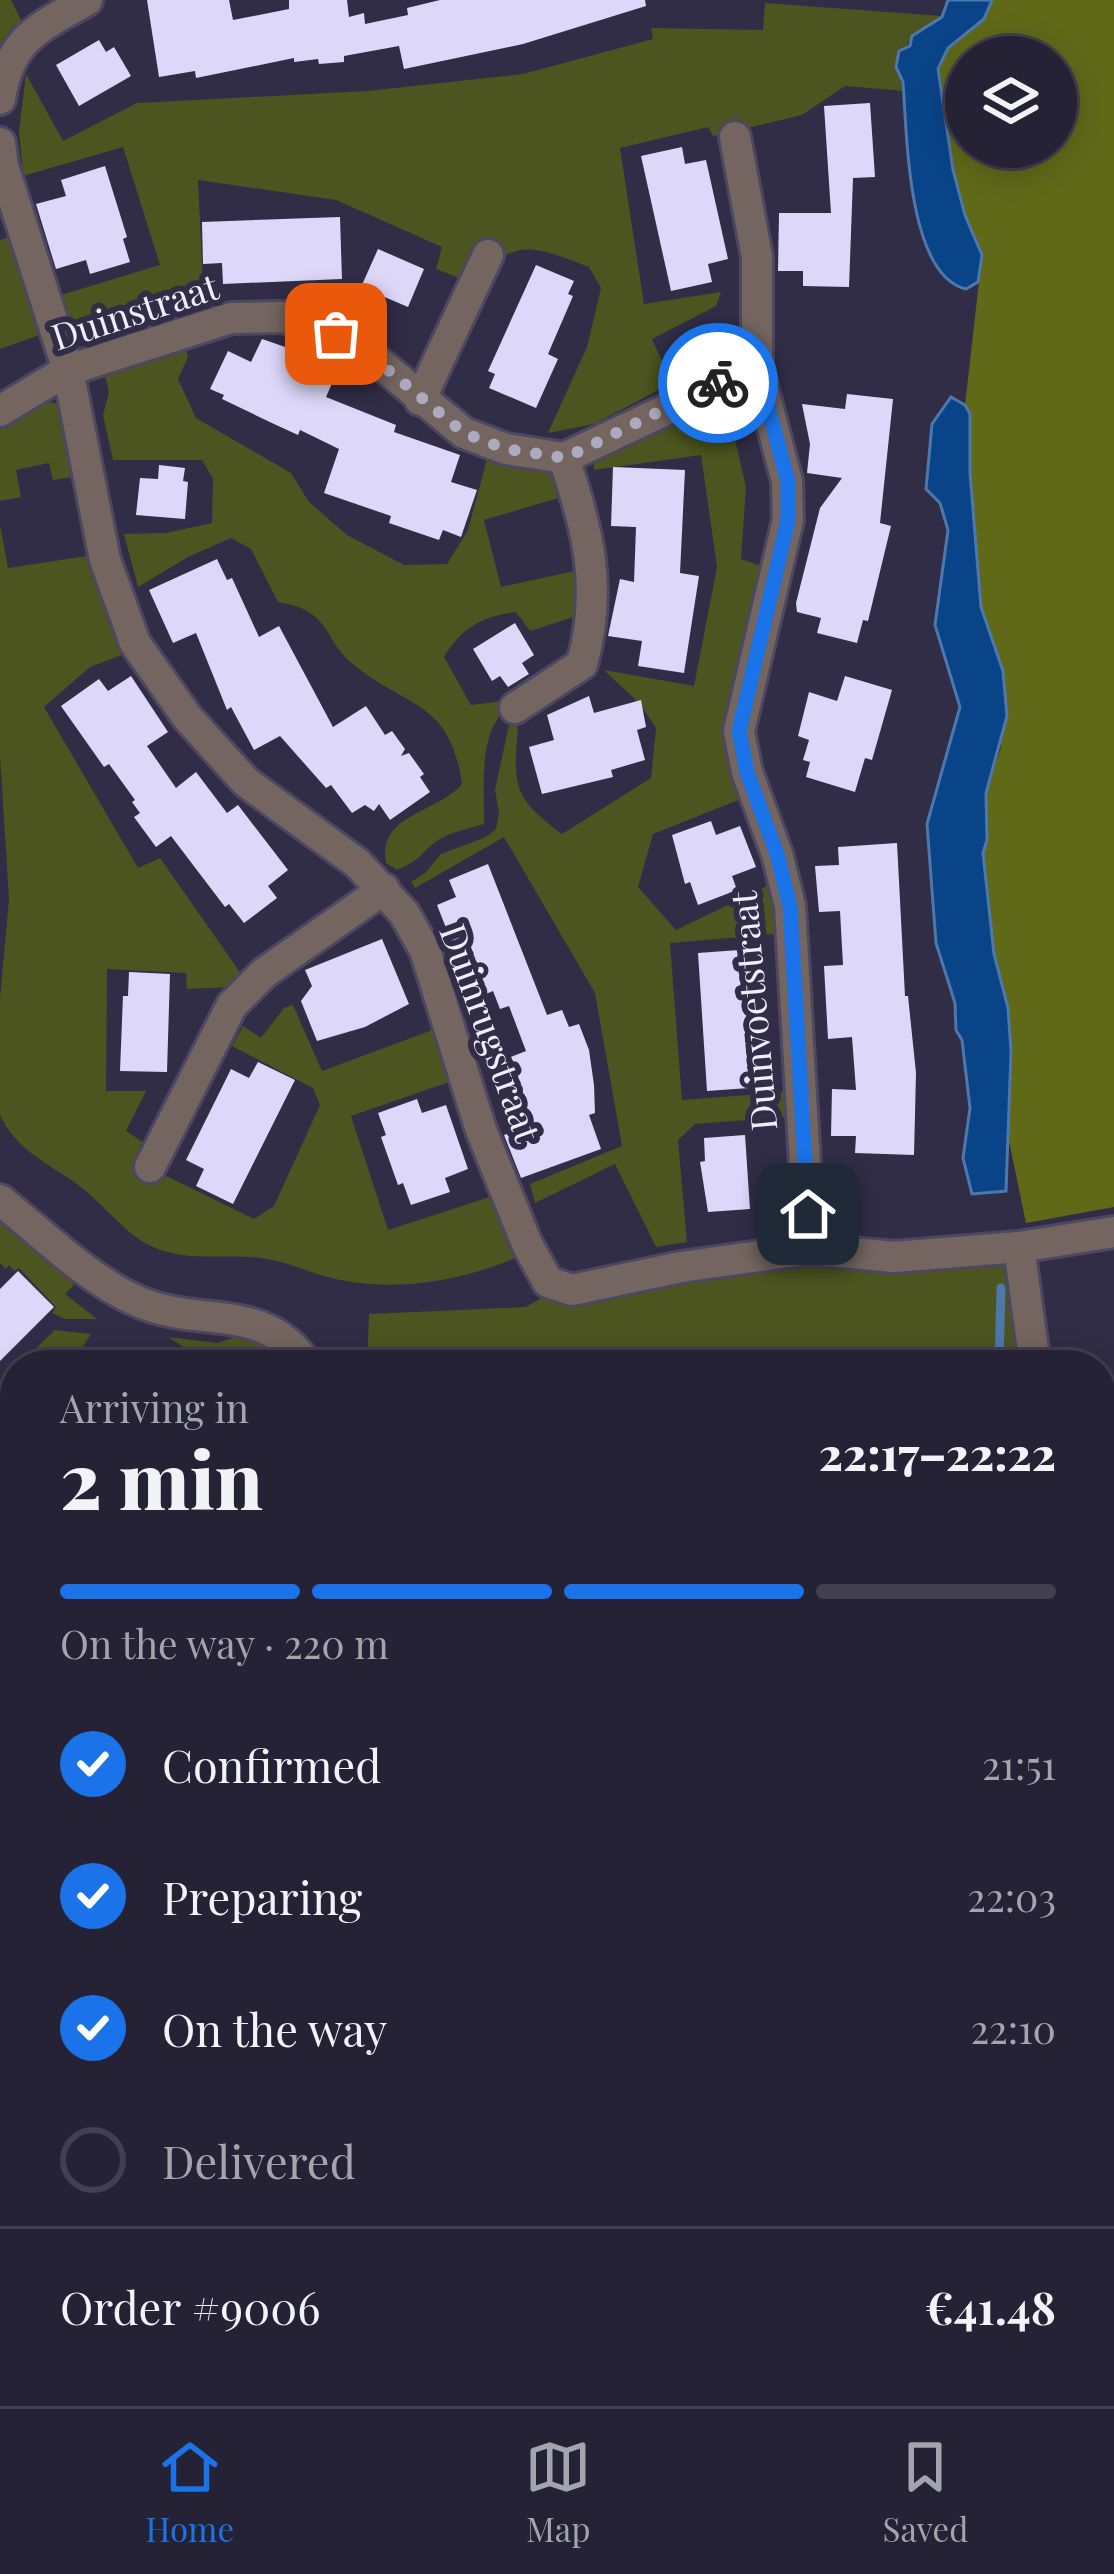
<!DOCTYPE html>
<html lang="en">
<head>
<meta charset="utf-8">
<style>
  :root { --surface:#252235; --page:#312f41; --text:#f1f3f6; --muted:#a3a4ad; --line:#423f50; --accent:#1a73e8 }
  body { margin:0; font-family:"Playfair Display",serif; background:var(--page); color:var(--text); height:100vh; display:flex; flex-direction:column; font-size:45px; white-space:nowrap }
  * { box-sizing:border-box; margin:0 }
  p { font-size:39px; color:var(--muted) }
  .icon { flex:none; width:66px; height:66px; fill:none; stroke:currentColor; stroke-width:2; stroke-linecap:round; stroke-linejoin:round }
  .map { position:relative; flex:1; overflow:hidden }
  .sheet { position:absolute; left:0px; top:1350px; width:1116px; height:1056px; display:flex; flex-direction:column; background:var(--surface); border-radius:48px 48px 0 0; box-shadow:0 6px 30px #0003,0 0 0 3px var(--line) }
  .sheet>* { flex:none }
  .tools { position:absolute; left:945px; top:36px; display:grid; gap:24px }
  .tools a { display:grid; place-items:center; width:132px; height:132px; border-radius:50%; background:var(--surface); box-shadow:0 6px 30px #0003,0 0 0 3px var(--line); font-size:60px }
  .pin { position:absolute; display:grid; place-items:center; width:102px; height:102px; color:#fff; margin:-51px; border-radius:24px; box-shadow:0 6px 18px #0006 }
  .courier { position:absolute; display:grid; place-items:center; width:120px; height:120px; margin:-60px; border:9px solid #1a73e8; border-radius:50%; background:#fff; color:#222; box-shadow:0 3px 15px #0007 }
  .head em { font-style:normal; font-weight:800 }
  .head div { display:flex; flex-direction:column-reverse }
  .head { display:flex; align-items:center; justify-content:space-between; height:204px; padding:0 60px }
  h1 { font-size:78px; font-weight:800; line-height:90px }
  .bar { display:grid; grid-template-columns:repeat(4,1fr); gap:18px 12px; align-content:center; height:144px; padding:0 60px }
  .bar i { height:15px; border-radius:9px; background:var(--line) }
  .bar .selected { background:var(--accent) }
  .bar p { grid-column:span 4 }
  .line { display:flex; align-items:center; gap:30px; padding:0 60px; border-top:3px solid var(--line) }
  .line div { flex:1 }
  ol { padding:0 60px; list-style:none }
  li { display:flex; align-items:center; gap:36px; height:132px }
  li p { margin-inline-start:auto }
  li .icon { padding:12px; border-radius:50%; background:var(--accent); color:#fff; stroke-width:4 }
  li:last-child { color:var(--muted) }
  li i { width:66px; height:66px; border:6px solid var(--line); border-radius:50% }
  .tab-bar { display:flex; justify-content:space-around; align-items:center; height:168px; border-top:3px solid var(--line); background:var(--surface); font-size:33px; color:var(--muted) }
  .tab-bar a { display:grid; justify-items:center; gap:6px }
  .tab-bar .selected { color:var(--accent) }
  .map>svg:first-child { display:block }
  .green { fill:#4c541f }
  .forest { fill:#5f6918; fill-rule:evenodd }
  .water { fill:#094489; stroke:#4e77ac; stroke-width:3 }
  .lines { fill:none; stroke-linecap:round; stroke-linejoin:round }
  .stream { stroke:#4e77ac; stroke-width:9 }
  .building { fill:#ddd8fa }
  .minor-casing { stroke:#4c4861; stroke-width:36 }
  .minor { stroke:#746560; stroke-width:30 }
  .done { stroke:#acaabf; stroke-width:12; stroke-dasharray:0 21.6 }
  .route { stroke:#1a73e8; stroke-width:15 }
  .labels { text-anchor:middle; stroke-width:12; stroke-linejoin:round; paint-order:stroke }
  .street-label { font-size:36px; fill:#efedff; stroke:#312d47 }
</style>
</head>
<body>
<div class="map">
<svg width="1114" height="2406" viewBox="0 0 1114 2406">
  <rect width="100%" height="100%" fill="#312d47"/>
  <g class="green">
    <polygon points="0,0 11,0 23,24 0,54"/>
    <path d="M765,3L942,16L912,36L896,67L904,91L845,86L802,115L713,136L708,127L620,148L644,304L721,292L716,306L652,339L672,383L594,424L548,433L587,347L601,288L589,267C528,244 520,239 467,281L436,269L442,247L336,200L198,180L204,306L89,339L75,332L61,295L160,265L123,147L23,176L19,131L26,74L63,141L137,103L367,91L523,74L653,39L651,28L763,30Z"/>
    <polygon points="9,237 42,334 0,349 0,240"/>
    <path d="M184,344L188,357L178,379L196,418L291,473L309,502L347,535L404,565L447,564L468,530L488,455C523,463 550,461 565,496L484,520L501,587L579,570L577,616L530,631L516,612C482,616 462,628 444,657L471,705L503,701L508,707C477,733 485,787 484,824C468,829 450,832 437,841C419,854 423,859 397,870L386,863C377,814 438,813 462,784C450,700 408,709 354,665C321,638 333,611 278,602L251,549L231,538L188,557L138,587L124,534L166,533L212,523L213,479L202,460H113L103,415L109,392L103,367Z"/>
    <path d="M732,396L753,412L730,418L746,487L741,559L768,568C744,647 709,716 741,799L653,834L638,887L676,930L771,884L775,934L670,943L682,1100L785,1092L787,1117L695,1124L678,1140L687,1242L656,1247L615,1164L535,1203L530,1184L622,1146L595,993L504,837L415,888L411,882L425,873L441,854L486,837L496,829L499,813L495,790L510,720L518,727C513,786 513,798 562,834L651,778L656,728L640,704L604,670L694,686L717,567L701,455L594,470L593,460Z"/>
    <polygon points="43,401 59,404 65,411 79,476 53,480 49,463 16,470 21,497 0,501 0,429"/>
    <path d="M0,524L8,568L87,556L83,537L90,536L130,652L90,667L44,707L138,868L160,858L242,975L233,987L187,989L186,973L107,969L106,1091H146L126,1131L149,1146L142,1164L254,1219L274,1206L320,1105L313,1088L232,1046L243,1026L261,1038L284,1008L293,1005L322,1071L435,1029L452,1081L351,1116L388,1230L493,1196L520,1256C465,1280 401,1292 340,1280C313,1275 288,1261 260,1258C222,1253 188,1263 151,1246C122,1232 101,1200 74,1182C45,1162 15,1148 0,1115V998L9,899L0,755Z"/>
    <polygon points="0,1220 64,1272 74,1285 65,1294 97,1319 65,1319 52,1313 56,1307 19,1268 14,1271 9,1265 6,1269 0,1263"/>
    <polygon points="811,1259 1004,1262 1018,1365 367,1365 369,1314 526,1307 550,1293"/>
    <polygon points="55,1330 91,1334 82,1348 96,1359 86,1365 32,1365 28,1356"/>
    <polygon points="245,1334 277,1354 282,1365 199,1365 188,1350 168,1337 217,1343"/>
    <polygon points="8,1504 15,1515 15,1637 9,1641 0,1628 0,1508"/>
    <polygon points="1101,1953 1114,2000 1114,2047 1101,2060"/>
  </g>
  <g class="forest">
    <path d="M992,0H1114V1207L1026,1223L1006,1127L1011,1051L1008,1008L994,954L983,853L987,840L986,793L1001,747L1003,671L981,607L970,473V414L965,405L982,255L965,215L953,170L938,69C946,40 979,28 992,0ZM966,57H1056V147H966Z"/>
    <polygon points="1103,2366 1114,2377 1109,2406 1000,2406 1002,2394 1008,2391 1101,2391"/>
    <polygon points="876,2395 915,2406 826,2406"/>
  </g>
  <g class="water">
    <path d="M948,0H992L984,19L948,48L938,69L953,170L965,215L982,255L978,282L966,289C907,275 907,133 903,82L896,67L899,51L910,46L912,36L942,17Z"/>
    <polygon points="951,397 965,405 970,414 970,473 981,607 1003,671 1007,716 986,793 987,840 983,853 994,954 1008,1008 1011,1051 1006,1191 972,1194 963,1158 970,1108 962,1040 956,1030 955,1003 936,943 927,824 960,707 935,625 948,530 940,503 926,489 932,424"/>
  </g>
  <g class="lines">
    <polyline class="stream" points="999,1365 1001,1288"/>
  </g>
  <g class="building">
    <polygon points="147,0 229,0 233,20 289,9 289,0 347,0 349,17 364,13 365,24 408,15 407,8 440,0 645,0 646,6 523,44 404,69 399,46 344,56 344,62 319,64 318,59 294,62 294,58 196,78 195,71 159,77"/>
    <polygon points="99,40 106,52 114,47 131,76 79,106 56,65"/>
    <polygon points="870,103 875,177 853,178 849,287 803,286 803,271 778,271 779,213 831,213 824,106"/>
    <polygon points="682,147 685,164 706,160 728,259 708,264 712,282 671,291 641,156"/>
    <polygon points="105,166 127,237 123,239 130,262 90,274 86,260 56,269 36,204 66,196 61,180"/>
    <polygon points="340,217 342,279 223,284 222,263 203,264 202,222"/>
    <polygon points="378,249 424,269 408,307 361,287"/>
    <polygon points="536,265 574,281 568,294 573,296 548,354 558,359 536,408 489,388 495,374 488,371"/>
    <polygon points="262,339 291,349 336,374 326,397 396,425 394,432 460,455 451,482 477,490 461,537 443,530 439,540 389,523 391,516 324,493 339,449 300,430 298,435 274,424 222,399 224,395 210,389 228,351 251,362"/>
    <polygon points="847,394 893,399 880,523 891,526 868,621 863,620 857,643 817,633 821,618 797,612 796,603 820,508 842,478 807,473 810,444 802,404 845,409"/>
    <polygon points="159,465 185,468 183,481 188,482 185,519 136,515 140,478 158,479"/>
    <polygon points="613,467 685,470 680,573 699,576 684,673 638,666 642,641 608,636 620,579 634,582 636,527 611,526"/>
    <polygon points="217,559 227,580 232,578 259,637 279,626 333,727 366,706 385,735 392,731 405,749 401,756 409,753 424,774 420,777 430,792 390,820 379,804 374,811 365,805 352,813 331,785 326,788 280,736 254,750 231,707 227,710 196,633 173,643 149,590"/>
    <polygon points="515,623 534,655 522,663 529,674 508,687 500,676 492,681 473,649"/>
    <polygon points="131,676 168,732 147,746 176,788 196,772 227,813 238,805 288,870 268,886 277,898 244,923 229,904 225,907 171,836 156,847 134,817 140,813 132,802 135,800 109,764 104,767 61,706 99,679 108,691"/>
    <polygon points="845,676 892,690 872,760 865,758 855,792 806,777 810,762 803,760 809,740 798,736 809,692 837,701"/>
    <polygon points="589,696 594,713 641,700 646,727 637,730 645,760 611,770 613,777 542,794 529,747 554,740 547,715"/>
    <polygon points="711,821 716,835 740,826 756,867 732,876 737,890 698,905 690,882 685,884 672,835"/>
    <polygon points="897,843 905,996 908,996 916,1073 914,1155 855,1153 856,1136 831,1136 832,1089 856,1090 852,1037 828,1039 824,966 843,965 840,911 819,912 815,866 839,865 838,847"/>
    <polygon points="488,864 547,1015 562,1010 569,1027 579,1024 589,1050 594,1085 595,1113 589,1115 601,1149 521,1178 504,1135 518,1130 493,1064 526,1051 509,1006 500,1009 493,991 474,999 437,905 456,897 449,880"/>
    <polygon points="382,939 409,1004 365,1027 317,1041 301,1001 312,986 305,970"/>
    <polygon points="739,950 741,968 761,967 767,1068 748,1070 749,1088 707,1091 698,953"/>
    <polygon points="129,972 170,974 167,1072 120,1071 123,996 128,996"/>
    <polygon points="258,1062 295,1080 233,1204 196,1186 204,1169 186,1160 231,1069 249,1078"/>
    <polygon points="417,1099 422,1113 446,1105 468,1169 445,1178 450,1192 411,1205 403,1183 398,1185 381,1137 386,1135 378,1113"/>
    <polygon points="745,1135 750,1209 708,1212 700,1162 705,1161 704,1138"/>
    <polygon points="18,1271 54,1307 0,1361 0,1289"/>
  </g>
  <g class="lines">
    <defs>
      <g id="minor">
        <path d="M0,99C9,39 38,28 87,0"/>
        <polyline points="735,137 757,257 757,367 787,481 788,520 739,731 747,772 777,854 790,906 810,1249"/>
        <polyline points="0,143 3,166 68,370 105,560 135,643 187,717 246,782 357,863 404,913 425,950 481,1130 527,1244 548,1282 572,1290 681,1267 810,1249 894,1257 1019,1247 1114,1232"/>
        <polyline points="420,400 488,255"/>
        <polyline points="0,411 68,370 231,318 282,317 336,334 359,346 464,433 506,449 564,458 757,367"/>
        <path d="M515,708L582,664C603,587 588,532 564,458"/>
        <polyline points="150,1167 232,1005 264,973 384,889"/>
        <path d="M0,1200C43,1234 87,1279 137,1301C199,1329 265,1300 307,1365"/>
        <polyline points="1019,1247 1035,1365"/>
        <polyline points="1101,1638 1114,1637"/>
        <polyline points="0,2182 15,2193"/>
      </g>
    </defs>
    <use href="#minor" class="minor-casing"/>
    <use href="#minor" class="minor"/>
  </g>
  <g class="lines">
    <polyline class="done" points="336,334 359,346 464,433 506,449 565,458 718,383"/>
    <polyline class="route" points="718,383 757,367 788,481 788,520 739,731 747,772 777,854 790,906 808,1214"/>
  </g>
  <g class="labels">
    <g class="street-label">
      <text transform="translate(135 312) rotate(-18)" y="13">Duinstraat</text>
      <text transform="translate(754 1011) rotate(-95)" y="13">Duinvoetstraat</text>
      <text transform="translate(490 1033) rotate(70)" y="13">Duinrugstraat</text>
    </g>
  </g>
</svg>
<div class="tools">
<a><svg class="icon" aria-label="layers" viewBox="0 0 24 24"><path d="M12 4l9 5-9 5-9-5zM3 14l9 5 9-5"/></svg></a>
</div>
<div class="pin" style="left:336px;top:334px;background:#ea580c"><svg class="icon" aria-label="bag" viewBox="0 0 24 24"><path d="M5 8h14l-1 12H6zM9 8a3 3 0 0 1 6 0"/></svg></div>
<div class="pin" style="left:808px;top:1214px;background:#1f2937"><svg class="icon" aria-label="home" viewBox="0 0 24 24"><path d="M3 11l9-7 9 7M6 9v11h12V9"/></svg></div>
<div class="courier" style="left:718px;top:383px"><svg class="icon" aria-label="bike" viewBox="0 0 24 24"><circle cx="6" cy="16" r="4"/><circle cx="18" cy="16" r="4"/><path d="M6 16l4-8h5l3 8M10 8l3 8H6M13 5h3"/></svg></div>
<section class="sheet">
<div class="head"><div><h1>2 min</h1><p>Arriving in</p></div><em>22:17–22:22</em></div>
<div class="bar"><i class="selected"></i><i class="selected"></i><i class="selected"></i><i></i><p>On the way · 220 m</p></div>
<ol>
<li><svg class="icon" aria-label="check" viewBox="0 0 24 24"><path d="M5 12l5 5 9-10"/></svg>Confirmed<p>21:51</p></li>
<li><svg class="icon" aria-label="check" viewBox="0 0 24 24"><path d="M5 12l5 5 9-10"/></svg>Preparing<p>22:03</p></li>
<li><svg class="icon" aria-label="check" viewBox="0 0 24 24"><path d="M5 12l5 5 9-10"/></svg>On the way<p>22:10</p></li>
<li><i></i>Delivered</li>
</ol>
<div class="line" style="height:156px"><div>Order #9006</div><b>€41.48</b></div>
</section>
</div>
<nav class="tab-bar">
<a class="selected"><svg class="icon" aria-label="home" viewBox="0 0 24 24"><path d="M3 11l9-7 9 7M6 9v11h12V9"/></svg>Home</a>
<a><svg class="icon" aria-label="map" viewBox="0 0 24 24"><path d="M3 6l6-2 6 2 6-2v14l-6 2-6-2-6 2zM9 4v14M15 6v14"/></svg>Map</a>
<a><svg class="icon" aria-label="saved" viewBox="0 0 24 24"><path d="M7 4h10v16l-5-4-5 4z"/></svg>Saved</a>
</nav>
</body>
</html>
